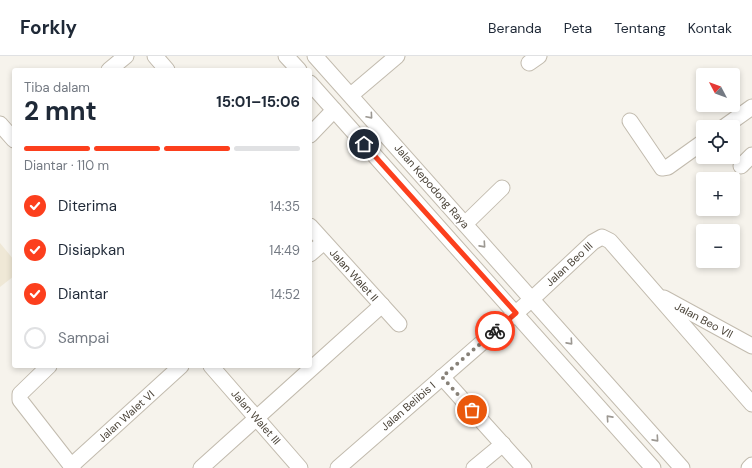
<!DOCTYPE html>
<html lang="id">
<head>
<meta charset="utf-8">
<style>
  :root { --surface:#fff; --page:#f2f2f3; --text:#1f2937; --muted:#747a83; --line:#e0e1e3; --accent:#fc3f1d }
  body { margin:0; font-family:"DM Sans",sans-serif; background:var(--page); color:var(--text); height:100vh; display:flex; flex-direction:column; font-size:15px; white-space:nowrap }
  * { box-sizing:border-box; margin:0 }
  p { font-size:13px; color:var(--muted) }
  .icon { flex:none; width:22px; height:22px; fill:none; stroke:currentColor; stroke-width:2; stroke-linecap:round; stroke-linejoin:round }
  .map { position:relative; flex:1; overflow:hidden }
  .drawer { position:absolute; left:12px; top:12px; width:300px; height:300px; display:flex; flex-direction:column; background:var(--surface); border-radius:4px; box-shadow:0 2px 6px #0003 }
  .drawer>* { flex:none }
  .needle { width:26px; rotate:311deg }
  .tools { position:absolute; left:696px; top:12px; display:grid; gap:8px }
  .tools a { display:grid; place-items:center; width:44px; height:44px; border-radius:4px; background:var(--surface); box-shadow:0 2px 6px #0003; font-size:20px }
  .pin { position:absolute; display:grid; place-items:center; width:34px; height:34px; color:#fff; margin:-17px; border:2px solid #fff; border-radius:50%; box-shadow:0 1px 4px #0007 }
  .courier { position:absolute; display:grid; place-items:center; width:40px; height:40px; margin:-20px; border:3px solid #fc3f1d; border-radius:50%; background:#fff; color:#222; box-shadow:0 1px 5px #0007 }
  .headline em { font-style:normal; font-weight:700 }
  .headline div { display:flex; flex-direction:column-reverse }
  .headline { display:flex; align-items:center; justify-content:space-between; height:68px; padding:0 12px }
  h1 { font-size:26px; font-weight:700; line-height:30px }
  .bar { display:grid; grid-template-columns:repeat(4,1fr); gap:6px 4px; align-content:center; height:48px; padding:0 12px }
  .bar i { height:5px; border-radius:3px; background:var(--line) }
  .bar .current { background:var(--accent) }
  .bar p { grid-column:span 4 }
  ol { padding:0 12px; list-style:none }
  li { display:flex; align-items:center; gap:12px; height:44px }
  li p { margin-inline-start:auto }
  li .icon { padding:4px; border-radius:50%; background:var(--accent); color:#fff; stroke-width:4 }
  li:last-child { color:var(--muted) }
  li i { width:22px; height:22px; border:2px solid var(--line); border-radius:50% }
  header { display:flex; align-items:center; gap:24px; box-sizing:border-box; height:56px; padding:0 20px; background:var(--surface); border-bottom:1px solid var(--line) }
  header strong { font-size:19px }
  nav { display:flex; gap:22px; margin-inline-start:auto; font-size:14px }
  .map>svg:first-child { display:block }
  .education { fill:#efe8d6 }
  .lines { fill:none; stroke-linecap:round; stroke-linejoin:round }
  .minor-casing { stroke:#c2bbae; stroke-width:17 }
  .minor { stroke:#fff; stroke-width:15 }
  .oneway { stroke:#9c9892 }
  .done { stroke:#878178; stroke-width:4; stroke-dasharray:0 7.2 }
  .route { stroke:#fc3f1d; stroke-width:5 }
  .labels { text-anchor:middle; stroke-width:3.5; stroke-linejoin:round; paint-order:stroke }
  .street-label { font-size:11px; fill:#4b4439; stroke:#fff }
</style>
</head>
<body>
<header>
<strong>Forkly</strong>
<nav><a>Beranda</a><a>Peta</a><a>Tentang</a><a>Kontak</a></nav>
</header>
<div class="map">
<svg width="752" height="412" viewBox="0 0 752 412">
  <rect width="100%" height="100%" fill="#f6f3ec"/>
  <polygon class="education" points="0,187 14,204 14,220 0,231"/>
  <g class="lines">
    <defs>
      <g id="minor">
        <polyline points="155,0 167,14"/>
        <polyline points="286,0 299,14"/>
        <polyline points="315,0 682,412"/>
        <polyline points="529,7 539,0"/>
        <polyline points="109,14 126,0"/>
        <polyline points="310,27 653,412"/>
        <polyline points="351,39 397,0"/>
        <polyline points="630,65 662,112 668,111 703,86"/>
        <polyline points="0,68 14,84"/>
        <polyline points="724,71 752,51"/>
        <polyline points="310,79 334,54"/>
        <polyline points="741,110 752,99"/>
        <polyline points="465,168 502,132"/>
        <polyline points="310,170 399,268"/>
        <polyline points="310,198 324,186"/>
        <polyline points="664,242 752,290"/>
        <polyline points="49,310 20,338 20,344 73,412"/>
        <polyline points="211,310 300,412"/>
        <polyline points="442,321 524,412"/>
        <polyline points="71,410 181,310"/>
        <polyline points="201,412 382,249"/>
        <polyline points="338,412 532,243 593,186 602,181 610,185 752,348"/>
        <polyline points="474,412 503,388"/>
        <polyline points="749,412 752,409"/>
      </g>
    </defs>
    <use href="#minor" class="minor-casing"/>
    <use href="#minor" class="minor"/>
  </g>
  <defs><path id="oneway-chevron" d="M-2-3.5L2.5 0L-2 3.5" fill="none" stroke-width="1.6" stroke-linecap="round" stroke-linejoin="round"/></defs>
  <g class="oneway">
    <use href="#oneway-chevron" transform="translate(370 60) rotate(49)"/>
    <use href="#oneway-chevron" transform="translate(483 189) rotate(48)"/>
    <use href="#oneway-chevron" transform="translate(570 286) rotate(48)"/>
    <use href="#oneway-chevron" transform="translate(609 362) rotate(-132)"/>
    <use href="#oneway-chevron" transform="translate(656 383) rotate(48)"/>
  </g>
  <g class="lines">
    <polyline class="done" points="472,354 442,321 495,275"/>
    <polyline class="route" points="364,88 516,257 495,275"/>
  </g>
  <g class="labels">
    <g class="street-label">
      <text transform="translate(432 130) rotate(49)" y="4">Jalan Kepodong Raya</text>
      <text transform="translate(569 208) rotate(-43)" y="4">Jalan Beo III</text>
      <text transform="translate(354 219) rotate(48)" y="4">Jalan Walet II</text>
      <text transform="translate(704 264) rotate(28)" y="4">Jalan Beo VII</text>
      <text transform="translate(408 350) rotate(-41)" y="4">Jalan Belibis I</text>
      <text transform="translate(126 360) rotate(-42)" y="4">Jalan Walet VI</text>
      <text transform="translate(256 361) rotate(49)" y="4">Jalan Walet III</text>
    </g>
  </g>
</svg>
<div class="tools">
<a><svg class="needle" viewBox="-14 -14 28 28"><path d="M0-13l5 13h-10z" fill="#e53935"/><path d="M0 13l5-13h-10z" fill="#747a83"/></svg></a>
<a><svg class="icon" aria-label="locate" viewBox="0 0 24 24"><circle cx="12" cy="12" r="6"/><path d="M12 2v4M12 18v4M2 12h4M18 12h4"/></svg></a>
<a>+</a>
<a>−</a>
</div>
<div class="pin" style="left:472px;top:354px;background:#ea580c"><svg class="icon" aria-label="bag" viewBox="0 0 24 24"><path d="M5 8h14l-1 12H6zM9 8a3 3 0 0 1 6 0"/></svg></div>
<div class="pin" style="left:364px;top:88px;background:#1f2937"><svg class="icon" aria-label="home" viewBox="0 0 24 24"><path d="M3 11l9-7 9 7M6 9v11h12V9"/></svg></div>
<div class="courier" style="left:495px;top:275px"><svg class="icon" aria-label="bike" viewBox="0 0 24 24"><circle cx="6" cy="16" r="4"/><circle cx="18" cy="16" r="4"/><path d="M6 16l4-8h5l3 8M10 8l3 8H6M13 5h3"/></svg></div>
<section class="drawer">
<div class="headline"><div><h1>2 mnt</h1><p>Tiba dalam</p></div><em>15:01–15:06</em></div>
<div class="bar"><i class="current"></i><i class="current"></i><i class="current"></i><i></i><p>Diantar · 110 m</p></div>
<ol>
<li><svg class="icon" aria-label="check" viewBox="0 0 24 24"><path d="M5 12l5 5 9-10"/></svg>Diterima<p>14:35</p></li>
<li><svg class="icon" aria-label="check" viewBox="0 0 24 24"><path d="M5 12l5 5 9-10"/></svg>Disiapkan<p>14:49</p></li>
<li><svg class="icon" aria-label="check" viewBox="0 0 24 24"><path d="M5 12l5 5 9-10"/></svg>Diantar<p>14:52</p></li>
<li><i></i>Sampai</li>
</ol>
</section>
</div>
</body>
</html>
